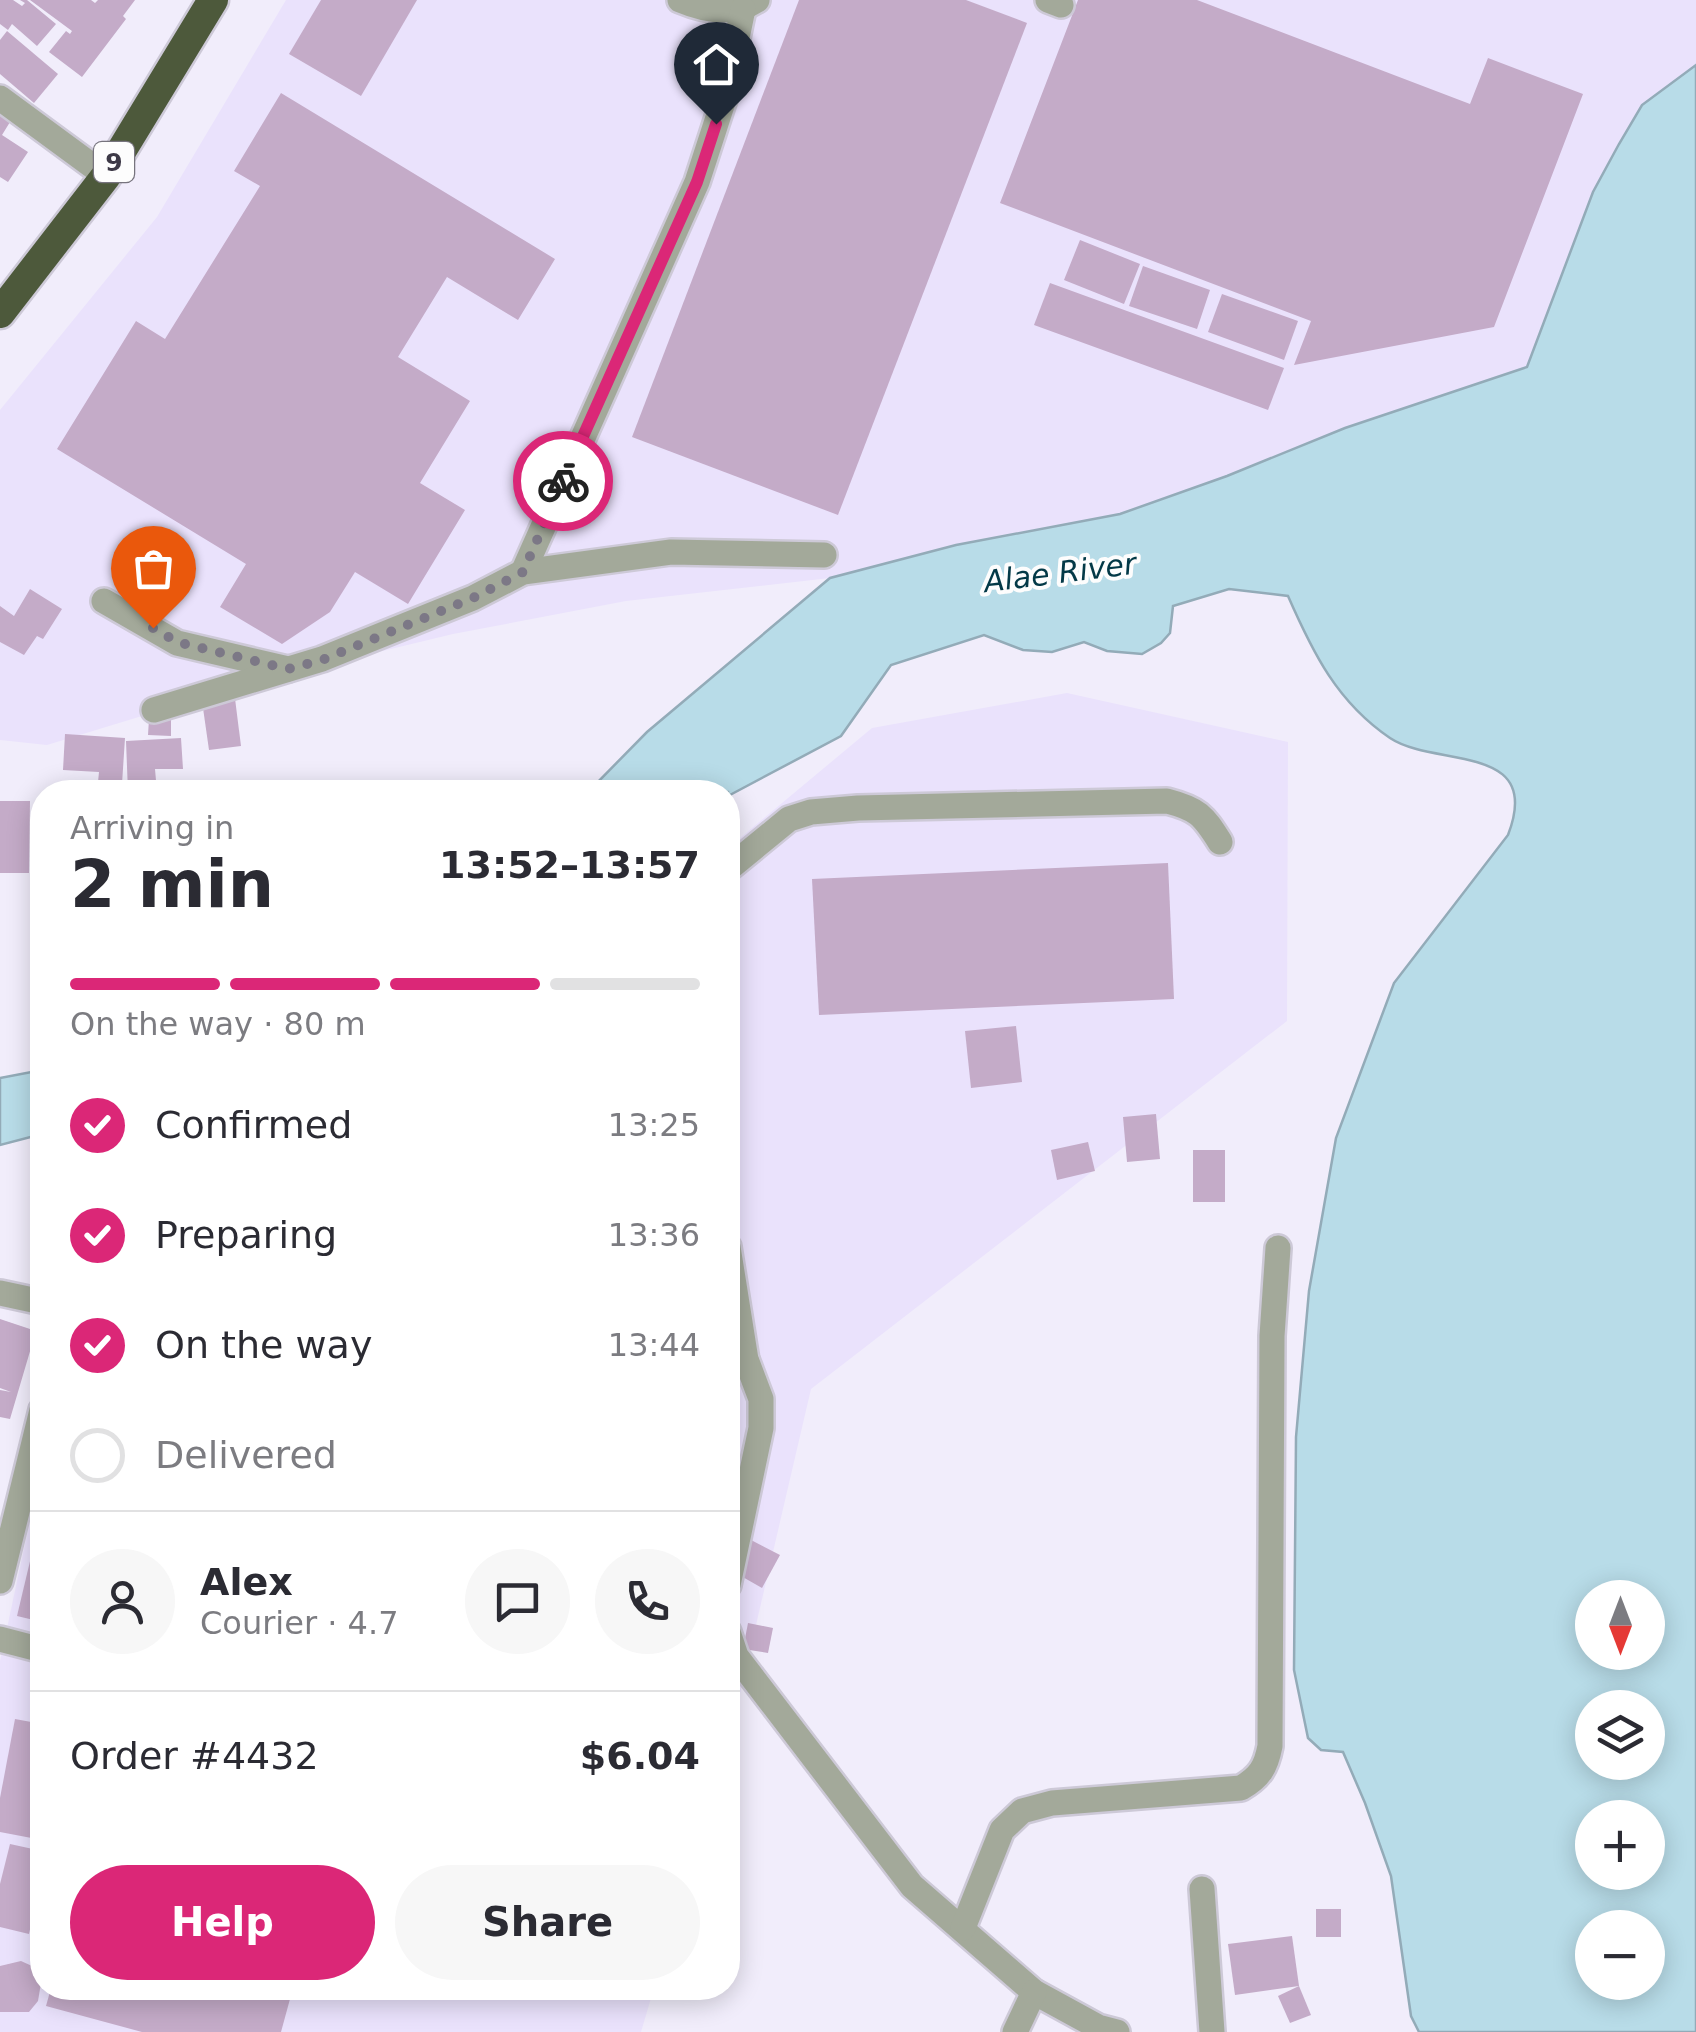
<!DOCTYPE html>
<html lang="en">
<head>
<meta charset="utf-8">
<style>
  :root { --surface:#fff; --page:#f7f7f7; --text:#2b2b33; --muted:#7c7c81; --line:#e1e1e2; --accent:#db2777 }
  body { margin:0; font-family:"DejaVu Sans",sans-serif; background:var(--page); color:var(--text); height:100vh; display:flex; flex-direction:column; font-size:38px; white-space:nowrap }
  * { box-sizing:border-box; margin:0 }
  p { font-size:32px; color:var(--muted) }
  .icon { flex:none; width:55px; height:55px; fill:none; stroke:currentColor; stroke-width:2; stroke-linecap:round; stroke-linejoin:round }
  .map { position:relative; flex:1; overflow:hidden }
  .side { position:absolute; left:30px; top:780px; width:710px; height:1220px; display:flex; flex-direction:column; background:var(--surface); border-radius:40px; box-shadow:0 5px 25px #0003 }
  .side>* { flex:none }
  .needle { width:65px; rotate:180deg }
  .fabs { position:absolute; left:1575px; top:1580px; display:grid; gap:20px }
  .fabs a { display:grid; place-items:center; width:90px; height:90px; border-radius:50%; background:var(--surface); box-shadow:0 5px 25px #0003; font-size:50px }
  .pin { position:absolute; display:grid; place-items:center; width:85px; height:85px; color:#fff; margin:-102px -42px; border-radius:50% 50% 50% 0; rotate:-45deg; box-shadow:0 0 10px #0007 }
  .pin .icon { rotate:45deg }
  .courier { position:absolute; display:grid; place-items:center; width:100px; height:100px; margin:-50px; border:8px solid #db2777; border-radius:50%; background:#fff; color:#222; box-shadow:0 2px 12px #0007 }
  .head em { font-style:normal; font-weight:600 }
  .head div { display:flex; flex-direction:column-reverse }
  .head { display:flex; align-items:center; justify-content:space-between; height:170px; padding:0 40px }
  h1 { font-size:65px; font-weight:600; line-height:75px }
  .bar { display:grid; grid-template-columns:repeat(4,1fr); gap:15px 10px; align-content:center; height:120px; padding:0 40px }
  .bar i { height:12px; border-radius:8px; background:var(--line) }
  .bar .on { background:var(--accent) }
  .bar p { grid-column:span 4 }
  .line { display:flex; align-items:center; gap:25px; padding:0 40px; border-top:2px solid var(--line) }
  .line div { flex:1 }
  .round { display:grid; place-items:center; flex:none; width:105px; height:105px; border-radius:52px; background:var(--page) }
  ol { padding:0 40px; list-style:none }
  li { display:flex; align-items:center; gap:30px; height:110px }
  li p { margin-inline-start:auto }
  li .icon { padding:10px; border-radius:50%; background:var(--accent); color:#fff; stroke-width:4 }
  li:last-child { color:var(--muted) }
  li i { width:55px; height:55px; border:5px solid var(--line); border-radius:50% }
  .cta { display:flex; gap:20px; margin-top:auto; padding:20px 40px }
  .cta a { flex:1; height:115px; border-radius:60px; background:var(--accent); color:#fff; font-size:40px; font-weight:600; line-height:115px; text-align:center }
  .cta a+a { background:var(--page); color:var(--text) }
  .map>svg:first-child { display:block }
  .built { fill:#eae2fc }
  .water { fill:#b8dce8; stroke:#93abb8; stroke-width:2.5; fill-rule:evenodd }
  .building { fill:#c4abc8 }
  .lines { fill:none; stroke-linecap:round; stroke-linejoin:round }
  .minor-casing { stroke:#cdc9d7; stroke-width:30 }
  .highway-casing { stroke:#cdc9d7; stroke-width:35 }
  .minor { stroke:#a3a99a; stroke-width:25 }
  .highway { stroke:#4d593b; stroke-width:30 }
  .done { stroke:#7c7886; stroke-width:10; stroke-dasharray:0 18 }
  .route { stroke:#db2777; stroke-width:12 }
  .labels { text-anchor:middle; stroke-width:8; stroke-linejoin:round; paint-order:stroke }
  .shield { fill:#fdfdfd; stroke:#77747e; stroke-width:2.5 }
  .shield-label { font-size:25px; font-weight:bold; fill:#3d3947 }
  .water-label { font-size:30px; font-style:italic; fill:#033947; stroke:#fdfdfd }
</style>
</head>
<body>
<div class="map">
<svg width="1696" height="2032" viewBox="0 0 1696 2032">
  <rect width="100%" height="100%" fill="#f1edfb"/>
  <g class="built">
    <polygon points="286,0 1696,0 1696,65 1642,105 1593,193 1527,367 1345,428 1227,476 1120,514 830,578 626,601 453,634 250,683 47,745 0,740 0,410 157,217"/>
    <polygon points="1067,693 1288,742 1287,1021 811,1389 728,1745 728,848 872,728"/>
    <polygon points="42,1464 42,1988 654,1988 641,2032 0,2032 0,1661"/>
  </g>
  <g class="water">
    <path d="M1696,65V2032H1419L1411,2016L1391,1876L1365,1803L1343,1752L1321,1750L1308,1738L1294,1670L1296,1437L1309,1291L1336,1138L1394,983L1508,835C1544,742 1435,768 1390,738C1337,702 1313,653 1288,596L1229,589L1173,606L1170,633L1161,643L1142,654L1107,651L1084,642L1052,652L1023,650L984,635L891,665L841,736L728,796V792H588L647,732L830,578L956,545L1120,514L1227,476L1345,428L1527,367L1593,192L1619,144L1642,105ZM1592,1598H1648V1652H1592ZM1592,1708H1648V1762H1592ZM1592,1818H1648V1872H1592ZM1592,1928H1648V1982H1592Z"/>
    <polygon points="42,1070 42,1134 0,1145 0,1078"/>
  </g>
  <g class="building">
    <polygon points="0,0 13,0 22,6 25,3 20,0 27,0 56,24 37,46 12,24 8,30 0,24"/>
    <polygon points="30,0 91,0 95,3 98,0 135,0 123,16 126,19 82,77 49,52 66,31 70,34 72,31"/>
    <polygon points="321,0 417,0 361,96 289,54"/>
    <polygon points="799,0 966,0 1027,23 838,515 632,437"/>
    <polygon points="1078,0 1197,0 1470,104 1488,58 1583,94 1494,327 1294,365 1311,321 1000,203"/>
    <polygon points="7,31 58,74 34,103 0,74 0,40"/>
    <polygon points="281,93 555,259 518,320 447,277 398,357 470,401 420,483 465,510 408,604 355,572 330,612 282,644 220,607 246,564 57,449 136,321 165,339 260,186 234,171"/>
    <polygon points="0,115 10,122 2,135 28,152 8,182 0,177"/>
    <polygon points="1080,240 1140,264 1124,304 1064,280"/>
    <polygon points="1143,266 1210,290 1197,329 1129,306"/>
    <polygon points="1050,283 1284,368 1268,410 1034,325"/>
    <polygon points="1222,294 1298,321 1284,360 1208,332"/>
    <polygon points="30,589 62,609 43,639 37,636 24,655 0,642 0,606 14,616"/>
    <polygon points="233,683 241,746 209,750 200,687"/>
    <polygon points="149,719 171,719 171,736 148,735"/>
    <polygon points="65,734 125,738 122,784 98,782 99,772 63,770"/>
    <polygon points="181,738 183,769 155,769 157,792 128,792 126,741"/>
    <polygon points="0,801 30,801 29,873 0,873"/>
    <polygon points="1168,863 1174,999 819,1015 812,879"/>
    <polygon points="1016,1026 1022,1082 971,1088 965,1031"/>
    <polygon points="1156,1114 1160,1159 1127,1162 1123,1117"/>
    <polygon points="1088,1142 1095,1171 1057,1180 1051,1150"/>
    <rect x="1193" y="1150" width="32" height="52"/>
    <polygon points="0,1319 36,1331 10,1419 0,1417 0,1390 11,1392 0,1388"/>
    <polygon points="41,1515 42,1515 42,1622 17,1616"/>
    <polygon points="751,1540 780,1555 762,1588 734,1572"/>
    <polygon points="748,1623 773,1628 768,1653 743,1649"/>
    <polygon points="15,1719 42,1724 42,1840 0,1832 0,1798"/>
    <polygon points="10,1844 42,1851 42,1873 29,1934 0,1927 0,1884"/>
    <rect x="1316" y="1909" width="25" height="28"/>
    <polygon points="1292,1936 1299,1986 1235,1995 1228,1944"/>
    <polygon points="21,1961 32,1966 41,1983 38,2001 29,2012 0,2012 0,1966"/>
    <polygon points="1299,1986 1311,2015 1290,2023 1278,1996"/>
    <polygon points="51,1988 293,1988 281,2032 142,2032 46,2006"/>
  </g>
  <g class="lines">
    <defs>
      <g id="minor">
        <path d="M680,0C706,11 733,16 757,0"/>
        <polyline points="1048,0 1061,5"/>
        <polyline points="0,98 106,176"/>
        <polyline points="523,572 697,182 725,96 743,9"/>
        <polyline points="104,601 177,643 288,669"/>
        <polyline points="154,710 322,659 473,598 523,572 671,552 824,555"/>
        <path d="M728,869L789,819L811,812L858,808L1167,801C1198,809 1203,815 1220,842"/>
        <polyline points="728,1247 746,1360"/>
        <polyline points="0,1293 42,1302"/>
        <polyline points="728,1338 747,1362 761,1399 761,1428 728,1585"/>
        <polyline points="0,1581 42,1410"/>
        <polyline points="728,1632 736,1656 912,1886 1034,1992 1098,2027 1117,2032"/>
        <polyline points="0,1639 42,1650"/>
        <polyline points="1202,1889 1212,2032"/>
        <path d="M963,1928L1002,1830L1022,1811L1052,1803L1241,1788C1260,1777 1266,1767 1270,1746L1272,1336L1278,1248"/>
        <polyline points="1015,2032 1034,1992"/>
      </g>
      <polyline id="highway" points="0,313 106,176 213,0"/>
    </defs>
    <use href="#minor" class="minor-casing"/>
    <use href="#highway" class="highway-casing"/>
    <use href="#minor" class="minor"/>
    <use href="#highway" class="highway"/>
  </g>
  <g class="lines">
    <polyline class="done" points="153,628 177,642 288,669 322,660 473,598 523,572 563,481"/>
    <polyline class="route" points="563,481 697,182 716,124"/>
  </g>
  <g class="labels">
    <rect class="shield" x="94" y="142" width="40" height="40" rx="8"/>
    <g class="shield-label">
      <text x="114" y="171">9</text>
    </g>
    <g class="water-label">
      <text transform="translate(1060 573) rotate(-7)" y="10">Alae River</text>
    </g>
  </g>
</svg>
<div class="fabs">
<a><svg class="needle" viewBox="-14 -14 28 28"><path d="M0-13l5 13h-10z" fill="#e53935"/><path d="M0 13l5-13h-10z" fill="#7c7c81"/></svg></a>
<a><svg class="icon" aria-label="layers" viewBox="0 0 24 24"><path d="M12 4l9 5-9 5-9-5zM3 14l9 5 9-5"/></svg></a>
<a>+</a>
<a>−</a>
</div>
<div class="pin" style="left:153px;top:628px;background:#ea580c"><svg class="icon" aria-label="bag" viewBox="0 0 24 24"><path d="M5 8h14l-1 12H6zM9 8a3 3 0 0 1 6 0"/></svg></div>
<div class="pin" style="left:716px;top:124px;background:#1f2937"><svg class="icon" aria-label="home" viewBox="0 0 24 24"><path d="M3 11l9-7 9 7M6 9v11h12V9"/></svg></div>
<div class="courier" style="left:563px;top:481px"><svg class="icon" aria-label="bike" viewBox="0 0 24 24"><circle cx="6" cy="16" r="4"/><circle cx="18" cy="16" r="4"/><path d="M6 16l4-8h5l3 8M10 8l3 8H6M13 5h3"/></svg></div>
<section class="side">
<div class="head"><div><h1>2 min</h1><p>Arriving in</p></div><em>13:52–13:57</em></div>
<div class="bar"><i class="on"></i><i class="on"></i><i class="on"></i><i></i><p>On the way · 80 m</p></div>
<ol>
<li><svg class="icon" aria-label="check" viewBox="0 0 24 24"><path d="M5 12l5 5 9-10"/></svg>Confirmed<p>13:25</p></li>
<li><svg class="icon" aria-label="check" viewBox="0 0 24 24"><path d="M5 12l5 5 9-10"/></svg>Preparing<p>13:36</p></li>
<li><svg class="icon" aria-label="check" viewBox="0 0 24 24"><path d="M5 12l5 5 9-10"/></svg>On the way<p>13:44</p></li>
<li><i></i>Delivered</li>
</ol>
<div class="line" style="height:180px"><a class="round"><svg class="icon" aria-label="person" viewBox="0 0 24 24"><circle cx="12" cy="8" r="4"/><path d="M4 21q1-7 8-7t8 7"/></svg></a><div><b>Alex</b><p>Courier · 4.7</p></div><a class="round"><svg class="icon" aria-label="chat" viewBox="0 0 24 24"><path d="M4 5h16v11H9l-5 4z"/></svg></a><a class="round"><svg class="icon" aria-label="phone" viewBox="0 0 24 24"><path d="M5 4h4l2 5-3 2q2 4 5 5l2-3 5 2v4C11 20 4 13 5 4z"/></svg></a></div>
<div class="line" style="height:130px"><div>Order #4432</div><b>$6.04</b></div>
<div class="cta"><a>Help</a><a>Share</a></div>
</section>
</div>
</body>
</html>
